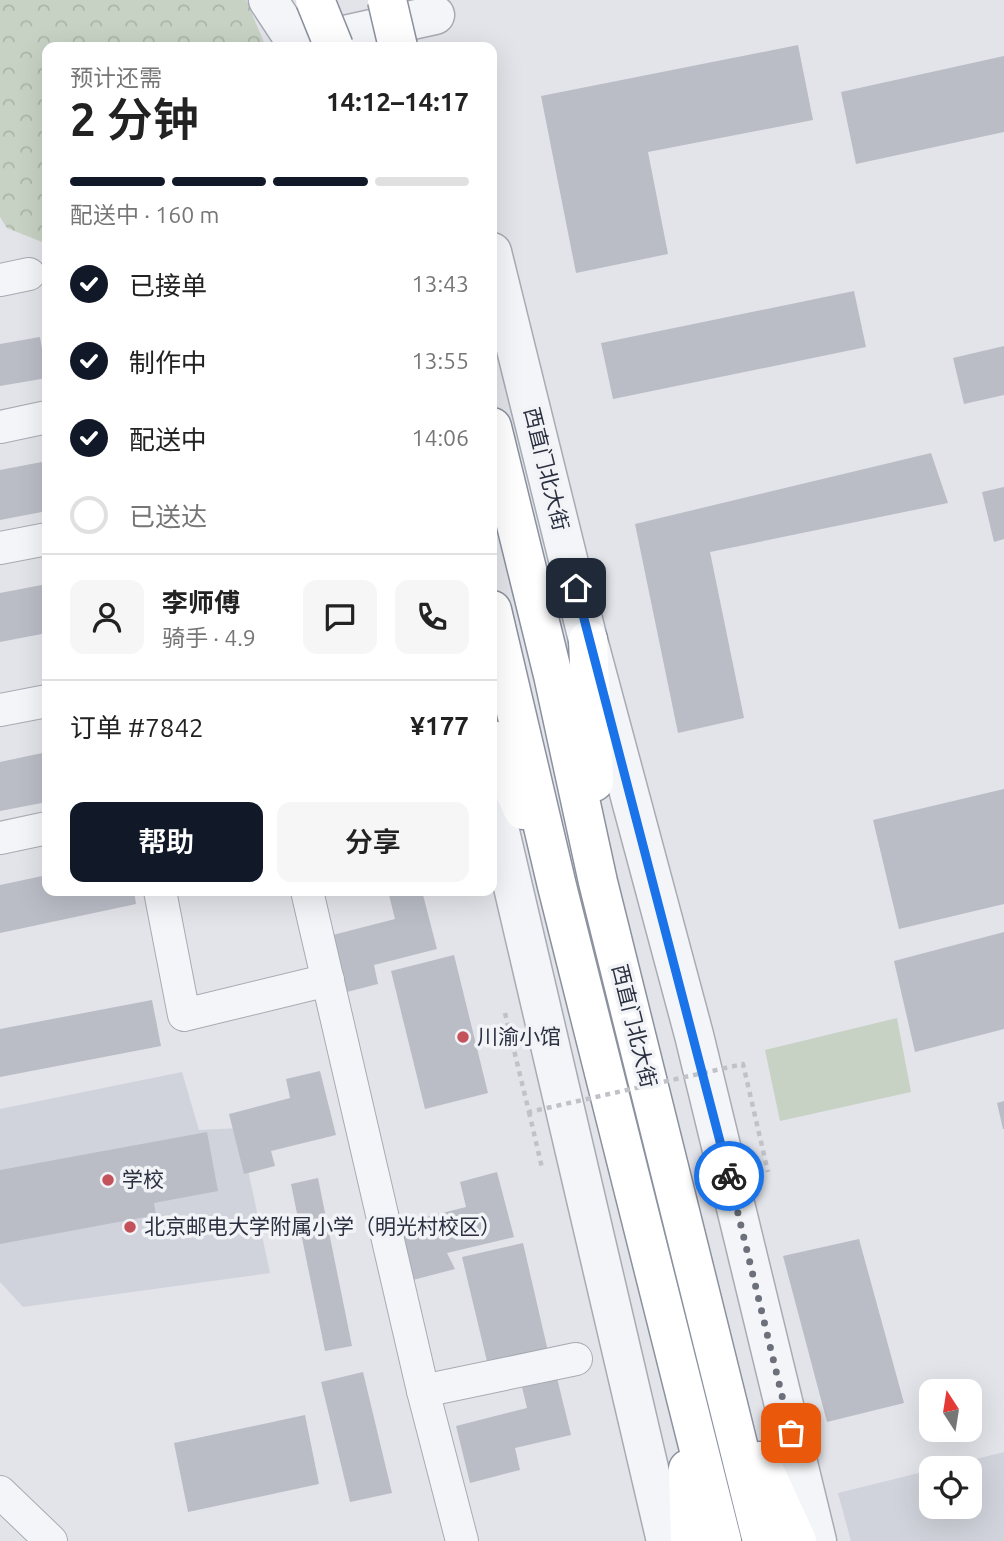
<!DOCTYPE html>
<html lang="zh">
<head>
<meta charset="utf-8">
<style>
  :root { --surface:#fff; --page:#f6f6f6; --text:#222; --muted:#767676; --line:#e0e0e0; --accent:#111827 }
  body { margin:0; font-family:Ubuntu,"Noto Sans SC",sans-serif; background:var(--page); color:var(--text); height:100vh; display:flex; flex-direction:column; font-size:26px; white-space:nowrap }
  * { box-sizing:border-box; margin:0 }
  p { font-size:23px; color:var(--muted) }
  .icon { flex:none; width:38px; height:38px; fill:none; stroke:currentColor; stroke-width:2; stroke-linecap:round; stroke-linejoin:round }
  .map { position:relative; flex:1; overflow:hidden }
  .drawer { position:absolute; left:42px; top:42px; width:455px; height:854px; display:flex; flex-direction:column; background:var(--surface); border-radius:14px; box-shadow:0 7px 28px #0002 }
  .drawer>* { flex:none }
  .needle { width:46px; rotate:348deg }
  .tools { position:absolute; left:919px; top:1379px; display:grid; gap:14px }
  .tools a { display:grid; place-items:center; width:63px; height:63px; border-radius:14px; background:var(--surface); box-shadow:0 7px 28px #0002; font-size:35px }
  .pin { position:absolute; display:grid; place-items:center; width:60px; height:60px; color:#fff; margin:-30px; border-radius:14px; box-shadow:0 4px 10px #0006 }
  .courier { position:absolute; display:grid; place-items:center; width:70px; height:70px; margin:-35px; border:5px solid #1a73e8; border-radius:50%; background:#fff; color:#222; box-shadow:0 2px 9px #0007 }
  .head em { font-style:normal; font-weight:600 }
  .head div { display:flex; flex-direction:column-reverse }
  .head { display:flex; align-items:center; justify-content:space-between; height:119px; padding:0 28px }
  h1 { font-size:46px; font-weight:600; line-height:52px }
  .bar { display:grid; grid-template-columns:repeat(4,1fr); gap:10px 7px; align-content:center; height:84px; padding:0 28px }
  .bar i { height:9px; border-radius:5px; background:var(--line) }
  .bar .selected { background:var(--accent) }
  .bar p { grid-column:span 4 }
  .line { display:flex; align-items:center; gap:18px; padding:0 28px; border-top:2px solid var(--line) }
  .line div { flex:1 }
  .round { display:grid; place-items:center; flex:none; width:74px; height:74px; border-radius:14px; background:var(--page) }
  ol { padding:0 28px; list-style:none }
  li { display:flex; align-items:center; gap:21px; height:77px }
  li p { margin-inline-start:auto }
  li .icon { padding:7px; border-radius:50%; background:var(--accent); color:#fff; stroke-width:4 }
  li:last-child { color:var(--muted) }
  li i { width:38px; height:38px; border:4px solid var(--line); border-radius:50% }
  .button { display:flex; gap:14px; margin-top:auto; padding:14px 28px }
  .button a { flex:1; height:80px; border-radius:14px; background:var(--accent); color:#fff; font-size:28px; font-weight:600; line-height:80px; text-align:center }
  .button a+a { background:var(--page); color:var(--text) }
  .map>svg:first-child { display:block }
  .built { fill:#d0d3db }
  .park { fill:url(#park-crowns) }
  .pitch { fill:#c7d2c4 }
  .building { fill:#babdc6 }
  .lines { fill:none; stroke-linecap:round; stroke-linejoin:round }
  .minor-casing { stroke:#a7abb3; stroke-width:34 }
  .tertiary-casing { stroke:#a7abb3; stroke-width:41 }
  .trunk-casing { stroke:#8b919f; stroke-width:41 }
  .path { stroke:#c0c2c8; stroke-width:4.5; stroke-dasharray:5 5; stroke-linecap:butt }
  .minor { stroke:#f4f5f8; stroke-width:32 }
  .tertiary { stroke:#f4f5f8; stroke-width:38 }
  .trunk { stroke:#fff; stroke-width:38 }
  .trunk-bridge-casing { stroke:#8b919f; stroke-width:41; stroke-linecap:butt }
  .path-bridge { stroke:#c0c2c8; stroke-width:4.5; stroke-dasharray:5 5; stroke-linecap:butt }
  .trunk-bridge { stroke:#fff; stroke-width:38 }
  .done { stroke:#6b707b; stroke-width:7; stroke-dasharray:0 12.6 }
  .route { stroke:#1a73e8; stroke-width:9 }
  .poi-dot { fill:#c3525b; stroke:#f2f3f7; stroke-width:2.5 }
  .labels { text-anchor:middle; stroke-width:7; stroke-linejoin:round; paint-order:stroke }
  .street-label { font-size:21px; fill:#2b3140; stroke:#f2f3f7 }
  .poi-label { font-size:21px; fill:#2b3140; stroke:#f2f3f7; text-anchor:start }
</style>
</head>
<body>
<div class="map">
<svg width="1004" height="1541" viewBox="0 0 1004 1541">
  <defs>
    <pattern id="park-crowns" width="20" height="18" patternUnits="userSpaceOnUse" patternTransform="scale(1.75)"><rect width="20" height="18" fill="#c7d2c4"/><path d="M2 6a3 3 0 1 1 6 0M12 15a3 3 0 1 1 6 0" fill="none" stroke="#abb5a9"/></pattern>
  </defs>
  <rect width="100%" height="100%" fill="#e2e4e9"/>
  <g class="built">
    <polygon points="182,1072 199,1130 239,1128 270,1273 23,1307 0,1282 0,1109"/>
    <polygon points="1004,1452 1004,1541 851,1541 838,1493 931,1470 931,1507 970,1507 970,1468 940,1468"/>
  </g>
  <polygon class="park" points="0,0 246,0 266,47 47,47 47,244 7,228 0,217"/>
  <polygon class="pitch" points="897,1018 911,1092 780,1121 765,1050"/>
  <g class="building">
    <polygon points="798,45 813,120 648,152 668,254 576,273 541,96"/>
    <polygon points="1004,56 1004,132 856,164 841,92"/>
    <polygon points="854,291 866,347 613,399 601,343"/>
    <polygon points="40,337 47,378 0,386 0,344"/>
    <polygon points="1004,346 1004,395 964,404 953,358"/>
    <polygon points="931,453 948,503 710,552 744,718 678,733 635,524"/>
    <polygon points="47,461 47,511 0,520 0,470"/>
    <polygon points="1004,487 1004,539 994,542 982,492"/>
    <polygon points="47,584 47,633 0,642 0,593"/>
    <polygon points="47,752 47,802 0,811 0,762"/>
    <polygon points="1004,789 1004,904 899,929 873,820"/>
    <polygon points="47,875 47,891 134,891 136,904 0,933 0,885"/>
    <polygon points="388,891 422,891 437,949 374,965 378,984 339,994 325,937 395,919"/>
    <polygon points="1004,932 1004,1029 915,1052 894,961"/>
    <polygon points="454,955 488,1093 425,1109 391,971"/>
    <polygon points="152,1000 161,1046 0,1077 0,1029"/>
    <polygon points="320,1071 336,1135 271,1151 275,1166 244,1174 229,1114 290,1098 286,1079"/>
    <polygon points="1004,1101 1004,1129 1003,1129 997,1103"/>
    <polygon points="207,1132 218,1191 154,1203 156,1215 0,1244 0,1170"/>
    <polygon points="497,1172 514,1237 447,1253 455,1269 413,1280 399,1224 466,1207 460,1182"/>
    <polygon points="318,1178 352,1346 325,1351 291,1184"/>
    <polygon points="859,1239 904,1403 827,1422 783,1256"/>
    <polygon points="523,1243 550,1360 490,1374 462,1257"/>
    <polygon points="363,1372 392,1493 350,1502 321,1382"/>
    <polygon points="557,1378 571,1435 515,1448 520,1470 470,1483 456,1426 527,1408 522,1387"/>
    <polygon points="305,1415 319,1484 188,1512 174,1443"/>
  </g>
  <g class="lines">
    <defs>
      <g id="minor">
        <polyline points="0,280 29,274"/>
        <polyline points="0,427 47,417"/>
        <polyline points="0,548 47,539"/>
        <polyline points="0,710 47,701"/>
        <polyline points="0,838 47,828"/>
        <polyline points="160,891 184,1015 328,980"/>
        <polyline points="307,891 423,1391 576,1359"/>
        <polyline points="423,1391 462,1541"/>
        <polyline points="0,1492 51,1541"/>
      </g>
      <g id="tertiary">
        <polyline points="268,0 299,47"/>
        <polyline points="299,45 435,15"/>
        <polyline points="492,252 588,640 694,1035 817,1541"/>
        <polyline points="492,797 666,1541"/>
      </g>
      <g id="trunk">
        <polyline points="492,427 553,675 598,882 762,1541"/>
        <polyline points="492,610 557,886 722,1541"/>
        <polyline points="588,640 594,782"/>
        <polyline points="492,740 523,810"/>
        <polyline points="760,1461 797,1541"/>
        <polyline points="688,1469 690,1541"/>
      </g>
    </defs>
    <use href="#minor" class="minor-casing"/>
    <use href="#tertiary" class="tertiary-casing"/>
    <use href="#trunk" class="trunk-casing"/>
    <polyline class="path" points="529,1112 542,1168"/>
    <use href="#minor" class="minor"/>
    <use href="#tertiary" class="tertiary"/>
    <use href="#trunk" class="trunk"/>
    <defs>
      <g id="trunk-bridge">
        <polyline points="315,0 334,47"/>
        <polyline points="387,0 398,47"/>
      </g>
    </defs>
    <use href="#trunk-bridge" class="trunk-bridge-casing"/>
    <polyline class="path-bridge" points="505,1013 529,1112 743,1064 768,1172"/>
    <use href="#trunk-bridge" class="trunk-bridge"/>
  </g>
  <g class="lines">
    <polyline class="done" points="729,1176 791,1433"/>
    <polyline class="route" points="576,588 729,1176"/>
  </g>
  <g class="poi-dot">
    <circle cx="463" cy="1037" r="7"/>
    <circle cx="108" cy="1180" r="7"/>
    <circle cx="130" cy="1227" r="7"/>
  </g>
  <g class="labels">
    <g class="street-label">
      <text transform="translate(546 469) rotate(76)" y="7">西直门北大街</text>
      <text transform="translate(634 1026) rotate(76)" y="7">西直门北大街</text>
    </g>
    <g class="poi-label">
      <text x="477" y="1044">川渝小馆</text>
      <text x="122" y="1187">学校</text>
      <text x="144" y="1234">北京邮电大学附属小学（明光村校区）</text>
    </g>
  </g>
</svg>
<div class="tools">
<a><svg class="needle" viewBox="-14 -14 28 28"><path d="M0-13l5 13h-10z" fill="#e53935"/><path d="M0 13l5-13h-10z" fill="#767676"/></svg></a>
<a><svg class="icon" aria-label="locate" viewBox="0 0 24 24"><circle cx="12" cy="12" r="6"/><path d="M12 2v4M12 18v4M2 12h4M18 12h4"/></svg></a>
</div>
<div class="pin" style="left:791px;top:1433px;background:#ea580c"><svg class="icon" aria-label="bag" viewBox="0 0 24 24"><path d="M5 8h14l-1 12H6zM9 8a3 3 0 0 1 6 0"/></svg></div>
<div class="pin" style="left:576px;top:588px;background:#1f2937"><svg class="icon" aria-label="home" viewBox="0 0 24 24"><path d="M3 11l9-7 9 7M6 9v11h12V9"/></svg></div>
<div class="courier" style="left:729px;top:1176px"><svg class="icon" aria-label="bike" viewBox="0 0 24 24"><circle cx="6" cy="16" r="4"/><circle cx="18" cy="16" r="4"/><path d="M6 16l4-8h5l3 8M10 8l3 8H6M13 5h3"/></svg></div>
<section class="drawer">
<div class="head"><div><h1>2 分钟</h1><p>预计还需</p></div><em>14:12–14:17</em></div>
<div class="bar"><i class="selected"></i><i class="selected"></i><i class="selected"></i><i></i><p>配送中 · 160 m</p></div>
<ol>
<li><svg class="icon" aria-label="check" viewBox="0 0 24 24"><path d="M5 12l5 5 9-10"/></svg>已接单<p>13:43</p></li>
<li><svg class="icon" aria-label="check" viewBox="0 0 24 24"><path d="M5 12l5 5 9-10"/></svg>制作中<p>13:55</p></li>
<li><svg class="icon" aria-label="check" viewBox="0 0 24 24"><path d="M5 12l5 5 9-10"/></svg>配送中<p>14:06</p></li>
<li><i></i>已送达</li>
</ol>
<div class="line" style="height:126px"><a class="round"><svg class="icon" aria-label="person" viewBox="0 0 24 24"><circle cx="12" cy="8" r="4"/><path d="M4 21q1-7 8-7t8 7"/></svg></a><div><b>李师傅</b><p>骑手 · 4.9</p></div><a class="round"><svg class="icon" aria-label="chat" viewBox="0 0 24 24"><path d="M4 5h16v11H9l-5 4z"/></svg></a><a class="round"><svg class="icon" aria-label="phone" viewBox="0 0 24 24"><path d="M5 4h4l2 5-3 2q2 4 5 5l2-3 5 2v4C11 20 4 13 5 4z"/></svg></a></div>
<div class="line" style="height:91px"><div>订单 #7842</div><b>¥177</b></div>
<div class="button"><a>帮助</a><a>分享</a></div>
</section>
</div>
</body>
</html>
